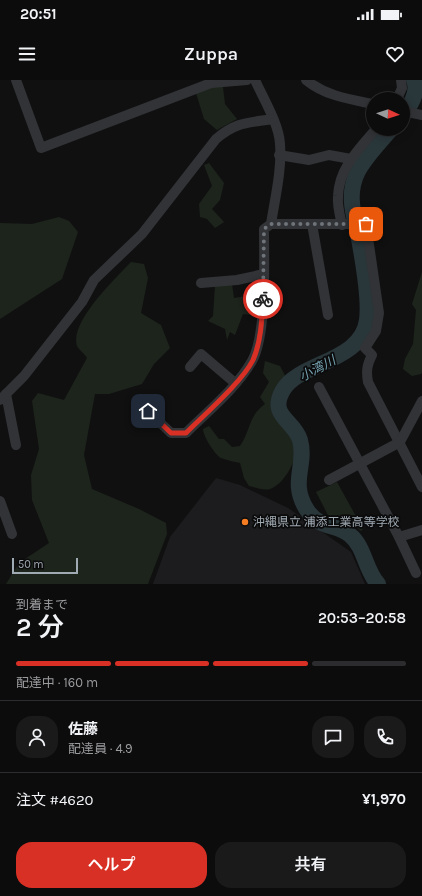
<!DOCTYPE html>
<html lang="ja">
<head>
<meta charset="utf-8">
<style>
  :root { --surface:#0c0c0d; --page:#1a1a1b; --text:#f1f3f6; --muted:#9a9b9d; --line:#2c2c2e; --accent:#d93025 }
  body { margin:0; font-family:Karla,"Noto Sans JP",sans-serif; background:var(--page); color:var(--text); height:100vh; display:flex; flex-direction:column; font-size:15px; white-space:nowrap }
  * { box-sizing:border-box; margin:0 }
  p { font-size:13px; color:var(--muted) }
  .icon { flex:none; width:22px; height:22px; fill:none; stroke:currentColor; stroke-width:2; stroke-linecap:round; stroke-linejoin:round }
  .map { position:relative; height:504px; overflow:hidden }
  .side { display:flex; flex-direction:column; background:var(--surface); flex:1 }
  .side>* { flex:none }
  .needle { width:26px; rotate:93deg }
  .tools { position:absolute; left:366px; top:12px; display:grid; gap:8px }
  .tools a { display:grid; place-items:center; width:44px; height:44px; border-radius:50%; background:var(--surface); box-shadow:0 2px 10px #0003,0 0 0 1px var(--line); font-size:20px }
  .scale { position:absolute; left:12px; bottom:10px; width:66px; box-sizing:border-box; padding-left:4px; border:2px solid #a0aab3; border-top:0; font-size:11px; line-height:14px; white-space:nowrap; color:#a0aab3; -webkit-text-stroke:3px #0b0b0c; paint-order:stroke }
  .pin { position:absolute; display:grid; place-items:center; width:34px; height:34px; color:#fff; margin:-17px; border-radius:8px; box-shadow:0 2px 6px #0006 }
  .courier { position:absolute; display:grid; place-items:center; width:40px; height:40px; margin:-20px; border:3px solid #d93025; border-radius:50%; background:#fff; color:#222; box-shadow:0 1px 5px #0007 }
  .summary em { font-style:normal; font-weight:600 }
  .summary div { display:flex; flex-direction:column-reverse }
  .summary { display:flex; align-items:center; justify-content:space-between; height:68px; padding:0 16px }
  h1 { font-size:26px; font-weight:600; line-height:30px }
  .bar { display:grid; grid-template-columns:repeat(4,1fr); gap:6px 4px; align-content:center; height:48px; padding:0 16px }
  .bar i { height:5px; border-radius:3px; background:var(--line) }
  .bar .active { background:var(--accent) }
  .bar p { grid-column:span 4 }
  .line { display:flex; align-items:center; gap:10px; padding:0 16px; border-top:1px solid var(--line) }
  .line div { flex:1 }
  .round { display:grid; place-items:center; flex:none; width:42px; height:42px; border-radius:16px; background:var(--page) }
  .primary-button { display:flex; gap:8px; margin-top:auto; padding:8px 16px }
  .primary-button a { flex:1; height:46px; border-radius:16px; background:var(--accent); color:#fff; font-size:16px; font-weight:600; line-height:46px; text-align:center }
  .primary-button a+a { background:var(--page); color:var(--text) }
  .status { display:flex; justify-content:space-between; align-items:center; height:28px; padding:0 20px; background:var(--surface); direction:ltr }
  .status svg { height:11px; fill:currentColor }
  header { display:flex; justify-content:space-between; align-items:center; height:52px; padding:0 16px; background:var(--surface); font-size:18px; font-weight:600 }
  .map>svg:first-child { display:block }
  .built { fill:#1c1c1e }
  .green { fill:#1d241c }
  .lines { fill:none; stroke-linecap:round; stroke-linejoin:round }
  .river { stroke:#29363a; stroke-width:16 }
  .minor { stroke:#313336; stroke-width:10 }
  .done { stroke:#6e747a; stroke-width:4; stroke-dasharray:0 7.2 }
  .route { stroke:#d93025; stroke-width:5 }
  .poi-dot { fill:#f77d22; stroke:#0b0b0c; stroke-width:1.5 }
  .labels { text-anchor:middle; stroke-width:3.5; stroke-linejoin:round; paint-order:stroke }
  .poi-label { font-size:12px; fill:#a0aab3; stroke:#0b0b0c; text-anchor:start }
  .water-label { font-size:13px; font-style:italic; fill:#75a2b0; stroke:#0b0b0c }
</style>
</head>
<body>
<div class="status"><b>20:51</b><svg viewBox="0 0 49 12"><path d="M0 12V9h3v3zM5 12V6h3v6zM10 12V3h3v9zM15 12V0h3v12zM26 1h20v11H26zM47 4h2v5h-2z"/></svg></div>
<header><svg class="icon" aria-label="menu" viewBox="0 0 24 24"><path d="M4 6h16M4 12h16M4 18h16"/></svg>Zuppa<svg class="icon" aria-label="heart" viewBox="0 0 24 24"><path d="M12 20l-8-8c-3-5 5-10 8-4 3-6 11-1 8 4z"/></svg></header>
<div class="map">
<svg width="422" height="504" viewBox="0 0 422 504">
  <rect width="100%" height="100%" fill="#101011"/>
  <polygon class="built" points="216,398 240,405 288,428 351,472 365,504 153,504 170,457"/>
  <g class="green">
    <polygon points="211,7 223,7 225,24 237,39 217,50 204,39 196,13"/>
    <polygon points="209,83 224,103 220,120 212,129 224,142 215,148 207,139 200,137 199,124 212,106 204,85"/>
    <polygon points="59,137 69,141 78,152 62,199 0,239 0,143 32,144"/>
    <path d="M131,182L144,184L148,198L141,233L161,245L170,268L154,284L142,304L109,314H95L84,375L92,409L139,429L166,443L167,454L148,504H6L19,483L49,463L32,420L31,395L39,369L32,321L38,313L64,320L87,278C85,274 79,270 77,266C69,242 116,198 131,182Z"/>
    <polygon points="422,192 422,292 421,294 412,296 403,289 405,279 413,264 416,230 412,224"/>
    <polygon points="232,204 234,218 259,214 259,236 243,234 235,255 230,252 227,260 225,249 208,241 213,236 215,205"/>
    <path d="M265,281L280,286L287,299L277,309L274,333C281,342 295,354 296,366C297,381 284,404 270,409C263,411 255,407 249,406L244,398L240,383C234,382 227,380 221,378C215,375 203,356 203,349L209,346L219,359H224L232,367L240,366C251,350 248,336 265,324L260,317L269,302L263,293Z"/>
    <polygon points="337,402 363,449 361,451 351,443 328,435 316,412"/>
  </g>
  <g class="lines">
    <g class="river">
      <path d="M403,35C411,25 419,12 414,0"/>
      <path d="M378,504C365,490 365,467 350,455C336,443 320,450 307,430C289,402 307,386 300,360C294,340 268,336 283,310C299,282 362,282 367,240C370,218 363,181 359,159C354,135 346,115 358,91C366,76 380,62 391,49"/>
    </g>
    <g class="minor">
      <polyline points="16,0 41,68 211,3 247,0"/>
      <path d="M255,0C263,18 279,44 280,64C282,90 275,118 271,144"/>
      <path d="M306,0C326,16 349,19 373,24"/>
      <polyline points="397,19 402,8 401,0"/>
      <polyline points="403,31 422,35"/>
      <polyline points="279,75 309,80 329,75 351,79"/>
      <polyline points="312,144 328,235"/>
      <path d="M342,145C340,136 337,125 338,116C339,88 359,69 376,49"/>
      <polyline points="201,203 237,200 264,194"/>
      <polyline points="190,287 201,274 235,303"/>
      <polyline points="319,307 399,457 422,450"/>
      <polyline points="6,314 16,365"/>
      <path d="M0,320L24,296L82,222L94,200L142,154L216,59C236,42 247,43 273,39"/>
      <path d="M148,331L171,353H186C208,331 236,309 252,281C267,255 264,180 264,149L271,144H366L379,233L376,251L365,268L372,275C367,285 366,291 368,302L422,407"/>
      <polyline points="329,400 400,362 422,321"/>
      <polyline points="0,421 12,454"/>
      <polyline points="399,457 416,493"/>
    </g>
  </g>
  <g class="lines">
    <polyline class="done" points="263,219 264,149 271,144 366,144"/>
    <path class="route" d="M148,331L171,353H186C204,335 242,302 253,280C261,262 262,239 263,219"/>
  </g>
  <circle class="poi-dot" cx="245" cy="442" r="4"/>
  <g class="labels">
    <g class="poi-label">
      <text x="253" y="446">沖縄県立 浦添工業高等学校</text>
    </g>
    <g class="water-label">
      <text transform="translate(317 288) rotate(-28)" y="5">小湾川</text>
    </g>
  </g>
</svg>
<div class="tools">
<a><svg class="needle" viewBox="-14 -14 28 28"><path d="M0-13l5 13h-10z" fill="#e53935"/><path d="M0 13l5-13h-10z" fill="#9a9b9d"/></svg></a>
</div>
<div class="scale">50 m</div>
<div class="pin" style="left:366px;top:144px;background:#ea580c"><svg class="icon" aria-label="bag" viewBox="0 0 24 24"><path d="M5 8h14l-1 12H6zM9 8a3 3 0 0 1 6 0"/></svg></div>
<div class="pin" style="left:148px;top:331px;background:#1f2937"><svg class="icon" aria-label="home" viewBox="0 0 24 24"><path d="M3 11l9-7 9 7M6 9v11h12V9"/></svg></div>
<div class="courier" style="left:263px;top:219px"><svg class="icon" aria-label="bike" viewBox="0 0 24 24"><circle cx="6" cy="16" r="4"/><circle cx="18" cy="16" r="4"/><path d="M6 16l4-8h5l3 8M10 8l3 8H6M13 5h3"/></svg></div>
</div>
<section class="side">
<div class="summary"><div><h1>2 分</h1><p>到着まで</p></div><em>20:53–20:58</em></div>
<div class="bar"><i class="active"></i><i class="active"></i><i class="active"></i><i></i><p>配達中 · 160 m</p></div>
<div class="line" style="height:72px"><a class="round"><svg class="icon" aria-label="person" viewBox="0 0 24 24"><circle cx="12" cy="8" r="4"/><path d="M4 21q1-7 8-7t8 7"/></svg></a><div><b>佐藤</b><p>配達員 · 4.9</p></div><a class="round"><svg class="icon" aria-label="chat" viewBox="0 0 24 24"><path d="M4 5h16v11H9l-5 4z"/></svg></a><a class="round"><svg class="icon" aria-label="phone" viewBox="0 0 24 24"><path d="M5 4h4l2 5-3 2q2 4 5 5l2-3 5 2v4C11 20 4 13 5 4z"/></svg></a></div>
<div class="line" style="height:52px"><div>注文 #4620</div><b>¥1,970</b></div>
<div class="primary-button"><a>ヘルプ</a><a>共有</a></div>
</section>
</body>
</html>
